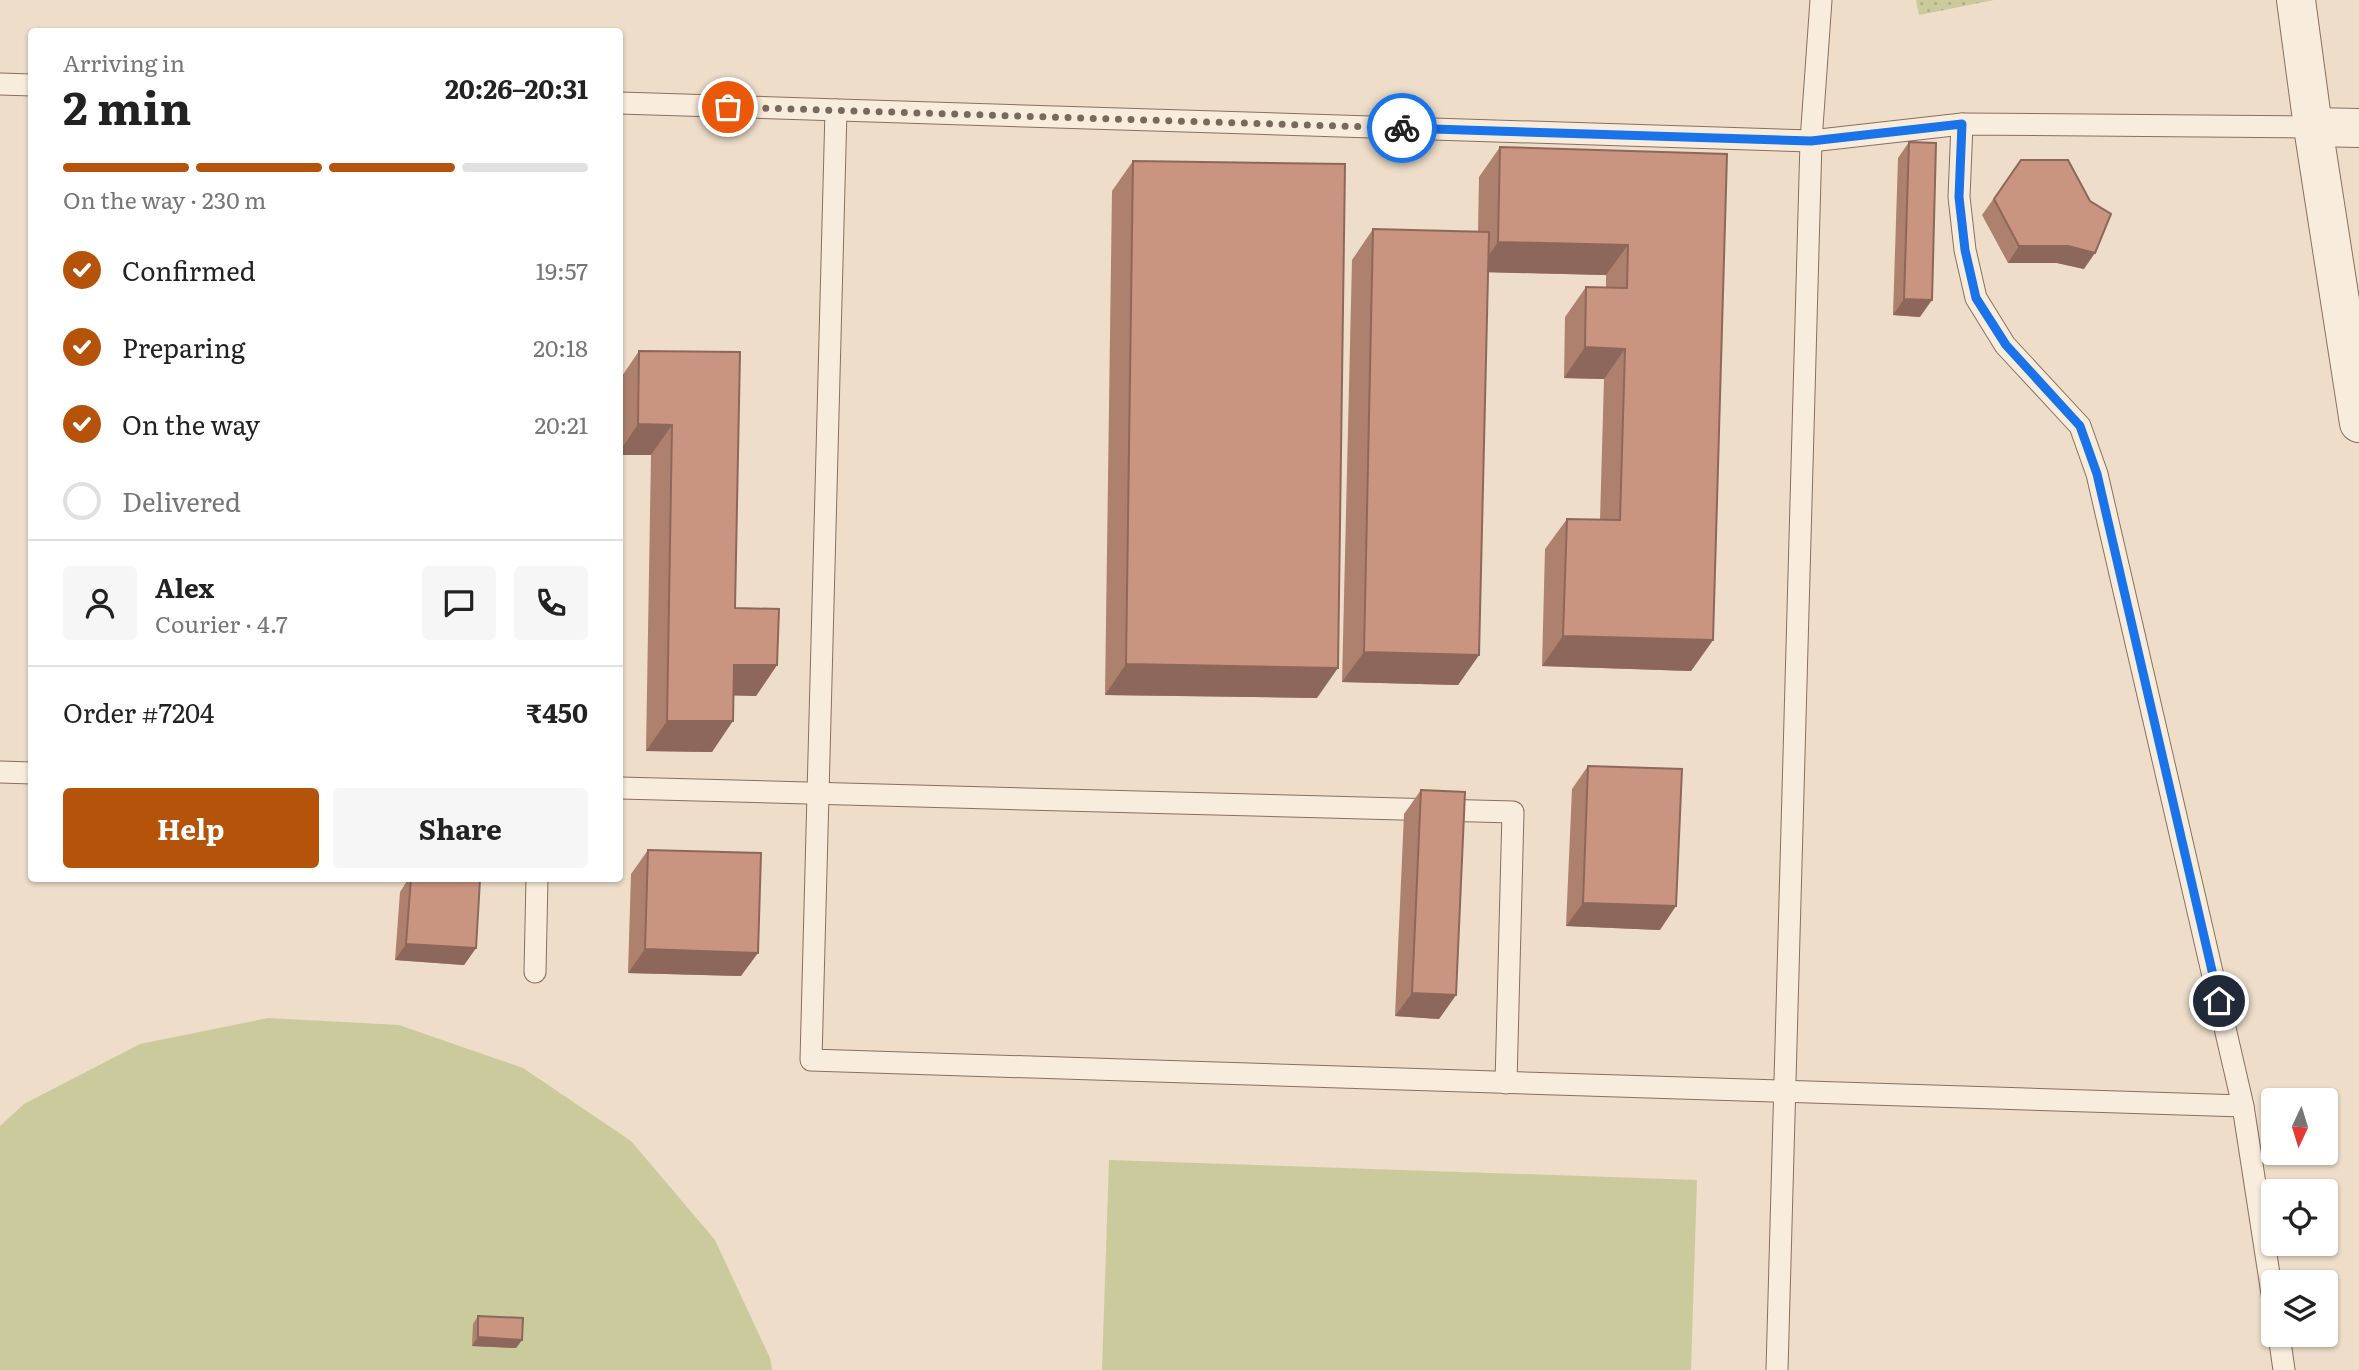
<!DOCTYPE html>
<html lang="en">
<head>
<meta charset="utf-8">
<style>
  :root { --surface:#fff; --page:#f6f6f6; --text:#222; --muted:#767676; --line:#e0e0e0; --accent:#b45309 }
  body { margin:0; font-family:Literata,serif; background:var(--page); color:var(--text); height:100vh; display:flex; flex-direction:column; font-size:26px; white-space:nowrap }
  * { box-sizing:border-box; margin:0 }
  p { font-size:23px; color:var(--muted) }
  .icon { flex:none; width:38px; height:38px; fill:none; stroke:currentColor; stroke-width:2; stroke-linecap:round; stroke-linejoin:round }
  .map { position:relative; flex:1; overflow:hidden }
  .drawer { position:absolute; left:28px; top:28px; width:595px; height:854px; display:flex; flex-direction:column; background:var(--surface); border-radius:7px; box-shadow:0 2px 5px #0004 }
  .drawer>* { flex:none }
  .needle { width:46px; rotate:184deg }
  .controls { position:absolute; left:2261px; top:1088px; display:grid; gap:14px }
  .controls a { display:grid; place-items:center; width:77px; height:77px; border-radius:7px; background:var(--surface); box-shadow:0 2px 5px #0004; font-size:35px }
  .pin { position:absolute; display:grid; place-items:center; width:60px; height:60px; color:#fff; margin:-30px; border:4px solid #fff; border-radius:50%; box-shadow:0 2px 7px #0007 }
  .courier { position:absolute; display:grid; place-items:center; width:70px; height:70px; margin:-35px; border:5px solid #1a73e8; border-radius:50%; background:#fff; color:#222; box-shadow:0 2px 9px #0007 }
  .overview em { font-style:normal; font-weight:700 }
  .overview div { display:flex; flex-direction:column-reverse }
  .overview { display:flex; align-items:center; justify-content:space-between; height:119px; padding:0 35px }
  h1 { font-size:46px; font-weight:700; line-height:52px }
  .bar { display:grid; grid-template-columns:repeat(4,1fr); gap:10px 7px; align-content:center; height:84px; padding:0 35px }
  .bar i { height:9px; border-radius:5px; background:var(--line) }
  .bar .selected { background:var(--accent) }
  .bar p { grid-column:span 4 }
  .line { display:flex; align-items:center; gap:18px; padding:0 35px; border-top:2px solid var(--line) }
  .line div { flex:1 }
  .round { display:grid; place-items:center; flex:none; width:74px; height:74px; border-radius:7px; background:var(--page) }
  ol { padding:0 35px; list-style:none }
  li { display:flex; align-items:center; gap:21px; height:77px }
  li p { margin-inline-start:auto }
  li .icon { padding:7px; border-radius:50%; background:var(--accent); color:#fff; stroke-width:4 }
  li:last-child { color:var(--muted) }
  li i { width:38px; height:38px; border:4px solid var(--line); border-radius:50% }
  .action { display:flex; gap:14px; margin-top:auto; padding:14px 35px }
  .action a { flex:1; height:80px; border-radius:7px; background:var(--accent); color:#fff; font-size:28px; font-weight:700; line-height:80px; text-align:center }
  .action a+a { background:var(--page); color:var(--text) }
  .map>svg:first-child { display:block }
  .grass { fill:url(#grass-dots) }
  .pitch { fill:#cbca9d }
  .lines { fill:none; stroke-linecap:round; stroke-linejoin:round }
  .service-casing { stroke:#896f5e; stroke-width:23 }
  .tertiary-casing { stroke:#896f5e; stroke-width:40 }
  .service { stroke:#f8ecdc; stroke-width:21 }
  .tertiary { stroke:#f8ecdc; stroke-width:38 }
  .wall { fill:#ae806e }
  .shaded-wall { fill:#8d685a }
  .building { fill:#ca9580; stroke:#8d685a; stroke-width:2 }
  .done { stroke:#79695c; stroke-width:7; stroke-dasharray:0 12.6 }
  .route { stroke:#1a73e8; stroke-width:9 }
</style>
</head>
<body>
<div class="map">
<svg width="2359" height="1370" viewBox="0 0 2359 1370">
  <defs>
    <pattern id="grass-dots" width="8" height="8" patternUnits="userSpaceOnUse" patternTransform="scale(1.75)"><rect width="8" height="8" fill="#cbca9d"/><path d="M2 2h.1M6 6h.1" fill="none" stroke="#afae87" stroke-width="1.8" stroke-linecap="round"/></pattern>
  </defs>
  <rect width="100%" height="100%" fill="#edddc9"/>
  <polygon class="grass" points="1916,0 1994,0 1919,15"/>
  <g class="pitch">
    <polygon points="268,1018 399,1025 523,1068 631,1141 715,1240 770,1358 772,1370 0,1370 0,1126 24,1104 140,1044"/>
    <polygon points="1109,1160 1697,1180 1691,1370 1102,1370"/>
  </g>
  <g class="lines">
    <defs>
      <g id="service">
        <polyline points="0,84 32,85"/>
        <polyline points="620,103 1811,141 1962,124 2313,127"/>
        <polyline points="836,110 811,1060 2243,1106"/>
        <polyline points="1962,124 1959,197 1965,250 1976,298 2005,345 2080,426 2097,474 2243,1106 2273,1300"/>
        <polyline points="0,772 32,773"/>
        <polyline points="620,788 1513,812 1506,1083"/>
        <polyline points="535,972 537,878"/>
        <polyline points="2279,1335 2284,1370"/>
        <polyline points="1777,1370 1811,141 1821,0"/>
      </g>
      <g id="tertiary">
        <polyline points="2296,0 2313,127 2359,423"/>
        <polyline points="2313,127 2359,128"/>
      </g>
    </defs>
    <use href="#service" class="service-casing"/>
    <use href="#tertiary" class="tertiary-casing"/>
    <use href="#service" class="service"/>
    <use href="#tertiary" class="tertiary"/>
  </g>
  <g class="wall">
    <polygon points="1909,142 1920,317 1893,315 1898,158"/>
    <polygon points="1500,147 1727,154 1713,640 1691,671 1542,666 1545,549 1567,519 1600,520 1604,379 1564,378 1565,317 1586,287 1606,287 1606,275 1488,272 1479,655 1458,685 1342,682 1352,260 1373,229 1478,232 1479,177"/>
    <polygon points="2021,160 2084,269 2057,263 2008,263 1982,215"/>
    <polygon points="1133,161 1317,698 1105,695 1112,191"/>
    <polygon points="639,351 740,352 735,608 777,665 756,696 733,695 712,752 646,751 651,455 620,455 620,379"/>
    <polygon points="1588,766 1660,930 1566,926 1572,789"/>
    <polygon points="1421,790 1456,995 1439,1019 1395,1016 1404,814"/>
    <polygon points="648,850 741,976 628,973 631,874"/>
    <polygon points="409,878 457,878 476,948 464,965 395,960 400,892"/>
    <polygon points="478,1316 522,1340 516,1348 472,1346 473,1324"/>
  </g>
  <g class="shaded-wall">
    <polygon points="1498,242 1628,245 1606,275 1477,272"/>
    <polygon points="2019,246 2068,246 2095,253 2084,269 2057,263 2008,263"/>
    <polygon points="1904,299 1932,300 1920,317 1893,315"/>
    <polygon points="1585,347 1625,349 1604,379 1564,378"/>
    <polygon points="638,424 672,425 651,455 620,455 620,451"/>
    <polygon points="1563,636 1713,640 1691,671 1542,666"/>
    <polygon points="1364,652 1479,655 1458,685 1342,682"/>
    <polygon points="1126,664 1338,668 1317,698 1105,695"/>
    <polygon points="734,665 777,665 756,696 713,695"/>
    <polygon points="667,721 733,721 712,752 646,751"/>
    <polygon points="1583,903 1676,906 1660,930 1566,926"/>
    <polygon points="406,944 476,948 464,965 395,960"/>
    <polygon points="645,949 758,953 741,976 628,973"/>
    <polygon points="1412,993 1456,995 1439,1019 1395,1016"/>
    <polygon points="478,1337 522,1340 516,1348 472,1346"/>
  </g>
  <g class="building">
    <polygon points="1909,142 1936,143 1932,300 1904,299"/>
    <polygon points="1500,147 1727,154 1713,640 1563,636 1567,519 1620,520 1625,349 1585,347 1586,287 1627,288 1628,245 1498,242"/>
    <polygon points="2021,160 2068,160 2090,201 2111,214 2095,253 2068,246 2019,246 1994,199"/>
    <polygon points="1133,161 1345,164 1338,668 1126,664"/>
    <polygon points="1373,229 1489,232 1479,655 1364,652"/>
    <polygon points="639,351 740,352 735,608 779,609 777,665 734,665 733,721 667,721 672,425 638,424"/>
    <polygon points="1588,766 1682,769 1676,906 1583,903"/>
    <polygon points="1421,790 1465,792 1456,995 1412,993"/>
    <polygon points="648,850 761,853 758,953 645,949"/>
    <polygon points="411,878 457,878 480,880 476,948 406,944"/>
    <polygon points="478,1316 523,1318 522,1340 478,1337"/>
  </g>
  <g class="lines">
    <polyline class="done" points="728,107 1402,128"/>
    <polyline class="route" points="1402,128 1811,141 1962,124 1959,197 1965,250 1976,298 2006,345 2080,426 2097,474 2219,1001"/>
  </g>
</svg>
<div class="controls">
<a><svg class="needle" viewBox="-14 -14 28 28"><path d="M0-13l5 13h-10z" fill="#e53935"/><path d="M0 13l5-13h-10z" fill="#767676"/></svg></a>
<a><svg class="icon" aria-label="locate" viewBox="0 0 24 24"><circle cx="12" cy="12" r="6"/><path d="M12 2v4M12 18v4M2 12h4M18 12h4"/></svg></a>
<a><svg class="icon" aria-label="layers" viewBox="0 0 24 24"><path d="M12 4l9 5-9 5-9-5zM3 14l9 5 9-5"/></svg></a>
</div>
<div class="pin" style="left:728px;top:107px;background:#ea580c"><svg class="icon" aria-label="bag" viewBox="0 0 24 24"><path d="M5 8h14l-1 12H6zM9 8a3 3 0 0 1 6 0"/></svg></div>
<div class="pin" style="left:2219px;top:1001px;background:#1f2937"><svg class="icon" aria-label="home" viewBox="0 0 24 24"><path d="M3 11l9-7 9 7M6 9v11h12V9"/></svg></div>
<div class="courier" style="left:1402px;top:128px"><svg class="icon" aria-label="bike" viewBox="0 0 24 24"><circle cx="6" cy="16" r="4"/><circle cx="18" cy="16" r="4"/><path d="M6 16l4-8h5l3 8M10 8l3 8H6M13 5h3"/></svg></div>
<section class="drawer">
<div class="overview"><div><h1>2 min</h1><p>Arriving in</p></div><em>20:26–20:31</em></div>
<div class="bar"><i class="selected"></i><i class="selected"></i><i class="selected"></i><i></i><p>On the way · 230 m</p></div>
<ol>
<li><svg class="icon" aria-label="check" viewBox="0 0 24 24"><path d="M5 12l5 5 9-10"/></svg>Confirmed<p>19:57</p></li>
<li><svg class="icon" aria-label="check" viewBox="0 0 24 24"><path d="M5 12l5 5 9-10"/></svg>Preparing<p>20:18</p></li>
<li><svg class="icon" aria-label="check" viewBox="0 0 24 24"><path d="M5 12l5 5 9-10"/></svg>On the way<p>20:21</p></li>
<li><i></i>Delivered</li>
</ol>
<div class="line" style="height:126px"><a class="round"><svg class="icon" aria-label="person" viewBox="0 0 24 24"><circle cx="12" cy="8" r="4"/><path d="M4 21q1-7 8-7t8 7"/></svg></a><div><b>Alex</b><p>Courier · 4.7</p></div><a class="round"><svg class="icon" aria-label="chat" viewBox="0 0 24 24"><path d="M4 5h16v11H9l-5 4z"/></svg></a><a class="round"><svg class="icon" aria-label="phone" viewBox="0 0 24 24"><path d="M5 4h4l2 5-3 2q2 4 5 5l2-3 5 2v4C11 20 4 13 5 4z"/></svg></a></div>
<div class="line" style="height:91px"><div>Order #7204</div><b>₹450</b></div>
<div class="action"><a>Help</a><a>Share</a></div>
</section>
</div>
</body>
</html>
